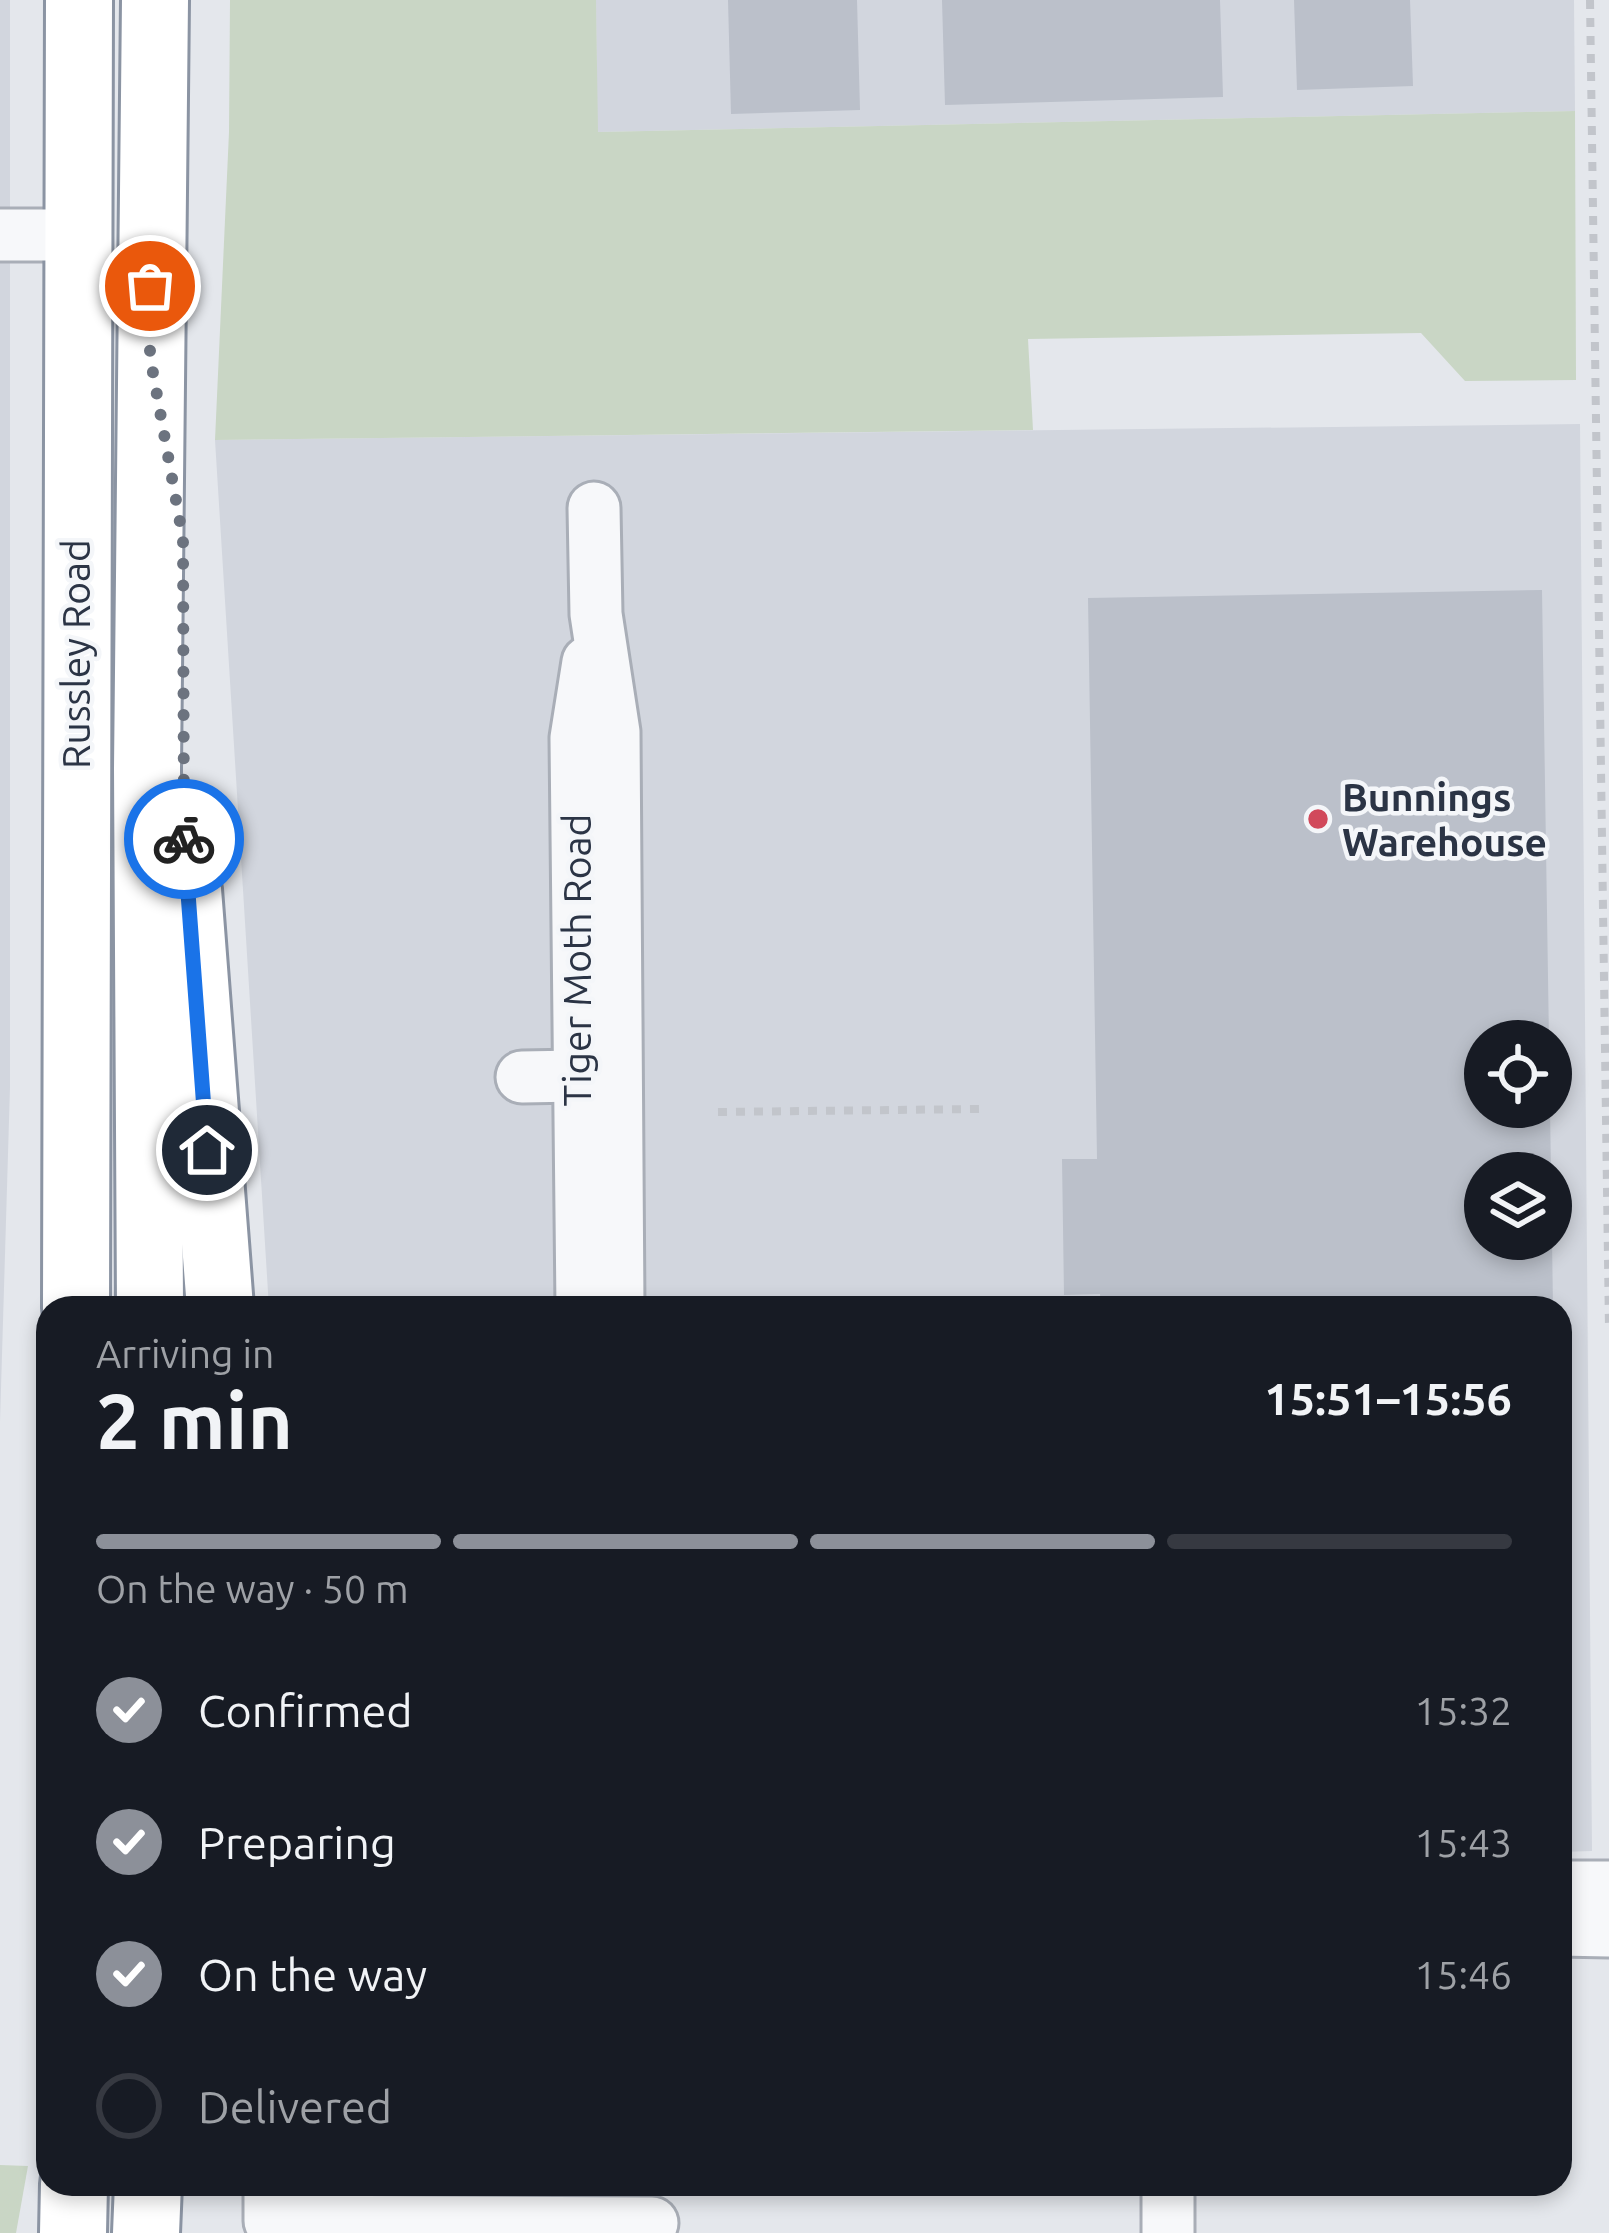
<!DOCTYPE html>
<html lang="en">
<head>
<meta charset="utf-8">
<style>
  :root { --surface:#171b24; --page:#242831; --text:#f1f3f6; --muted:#9ea1a6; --line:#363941; --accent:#8c9099 }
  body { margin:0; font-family:Ubuntu,sans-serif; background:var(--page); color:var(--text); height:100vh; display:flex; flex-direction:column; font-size:45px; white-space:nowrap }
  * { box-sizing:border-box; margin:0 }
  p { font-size:39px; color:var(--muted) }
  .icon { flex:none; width:66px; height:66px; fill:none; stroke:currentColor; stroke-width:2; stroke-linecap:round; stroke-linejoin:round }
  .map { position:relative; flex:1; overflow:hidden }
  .panel { position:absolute; left:36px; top:1296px; width:1536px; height:900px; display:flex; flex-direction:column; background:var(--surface); border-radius:36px; box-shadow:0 6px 18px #0003 }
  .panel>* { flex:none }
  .controls { position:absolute; left:1464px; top:1020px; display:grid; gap:24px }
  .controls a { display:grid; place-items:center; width:108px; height:108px; border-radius:50%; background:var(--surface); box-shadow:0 6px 18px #0003; font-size:60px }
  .pin { position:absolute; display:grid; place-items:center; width:102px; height:102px; color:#fff; margin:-51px; border:6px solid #fff; border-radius:50%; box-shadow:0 3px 12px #0007 }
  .courier { position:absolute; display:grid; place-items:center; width:120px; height:120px; margin:-60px; border:9px solid #1a73e8; border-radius:50%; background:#fff; color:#222; box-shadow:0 3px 15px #0007 }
  .summary em { font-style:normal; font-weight:700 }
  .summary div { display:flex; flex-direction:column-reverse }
  .summary { display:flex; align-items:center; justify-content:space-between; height:204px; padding:0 60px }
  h1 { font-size:78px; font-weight:700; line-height:90px }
  .bar { display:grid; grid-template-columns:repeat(4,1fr); gap:18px 12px; align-content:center; height:144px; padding:0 60px }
  .bar i { height:15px; border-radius:9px; background:var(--line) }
  .bar .selected { background:var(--accent) }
  .bar p { grid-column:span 4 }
  ol { padding:0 60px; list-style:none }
  li { display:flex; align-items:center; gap:36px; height:132px }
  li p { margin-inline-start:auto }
  li .icon { padding:12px; border-radius:50%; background:var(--accent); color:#fff; stroke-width:4 }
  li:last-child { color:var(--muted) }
  li i { width:66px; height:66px; border:6px solid var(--line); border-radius:50% }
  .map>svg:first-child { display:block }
  .built { fill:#d2d6de; fill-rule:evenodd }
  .green { fill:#c9d6c5 }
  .building { fill:#bbc0ca }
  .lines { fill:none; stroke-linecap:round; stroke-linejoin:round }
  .minor-casing { stroke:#a9aeb7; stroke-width:57 }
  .highway-casing { stroke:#8b94a3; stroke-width:72 }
  .path { stroke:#c2c5cb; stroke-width:8; stroke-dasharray:9 9; stroke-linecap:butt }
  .minor { stroke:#f7f8fa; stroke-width:51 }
  .highway { stroke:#fff; stroke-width:66 }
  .done { stroke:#6c737f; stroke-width:12; stroke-dasharray:0 21.6 }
  .route { stroke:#1a73e8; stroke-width:15 }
  .poi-dot { fill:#d1495b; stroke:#f4f6f9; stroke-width:4.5 }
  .labels { text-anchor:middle; stroke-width:9; stroke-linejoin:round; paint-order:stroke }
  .street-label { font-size:39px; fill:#2b3445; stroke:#f4f6f9 }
  .poi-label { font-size:39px; font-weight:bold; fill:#2b3445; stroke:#f4f6f9; text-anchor:start }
</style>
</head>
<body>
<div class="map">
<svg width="1609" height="2233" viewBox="0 0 1609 2233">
  <rect width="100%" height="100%" fill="#e4e7ec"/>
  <g class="built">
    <polygon points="0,0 10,0 10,1087 0,1422"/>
    <polygon points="596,0 1574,0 1575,111 597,132"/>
    <path d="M1580,424L1592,1851L1560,1852V1308H269L215,440ZM1485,1041H1551V1107H1485ZM1485,1173H1551V1239H1485Z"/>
  </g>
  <g class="green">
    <polygon points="230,0 596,0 598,132 1575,111 1576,380 1465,381 1421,333 1028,339 1033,430 215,440 229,132"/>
    <polygon points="0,2165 28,2166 16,2233 0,2233"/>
  </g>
  <g class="building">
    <polygon points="728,0 857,0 860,110 731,114"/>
    <polygon points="942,0 1220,0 1223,97 945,105"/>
    <polygon points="1294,0 1410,0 1413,86 1297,90"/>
    <polygon points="1542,590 1549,1041 1485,1041 1485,1107 1550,1107 1551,1173 1485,1173 1485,1239 1552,1239 1553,1308 1101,1308 1100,1294 1064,1295 1062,1159 1097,1159 1088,598"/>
    <polygon points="261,2184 476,2184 476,2196 261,2200"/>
  </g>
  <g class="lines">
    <defs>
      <g id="minor">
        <polyline points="0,235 77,235"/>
        <polyline points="594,508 596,614 614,732 618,1308"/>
        <polyline points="522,1077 577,1076"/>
        <polyline points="582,1308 576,738 588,662"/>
        <polyline points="1560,1887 1609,1887"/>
        <polyline points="1560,1930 1609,1931"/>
        <polyline points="270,2184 270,2221 652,2223"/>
        <polyline points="1168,2233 1168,2184"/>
      </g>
      <g id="highway">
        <polyline points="188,890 220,1308"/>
        <polyline points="76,1308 79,0"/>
        <polyline points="150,1308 147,768 155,0"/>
        <polyline points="73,2233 74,2184"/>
        <polyline points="146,2233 148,2184"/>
      </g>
    </defs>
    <use href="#minor" class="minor-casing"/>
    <use href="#highway" class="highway-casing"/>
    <g class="path">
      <polyline points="1590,0 1609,1328"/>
      <polyline points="718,1112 979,1109"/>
    </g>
    <use href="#minor" class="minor"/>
    <use href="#highway" class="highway"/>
  </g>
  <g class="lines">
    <polyline class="done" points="150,286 150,356 183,539 184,839"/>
    <polyline class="route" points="184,839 207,1150"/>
  </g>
  <circle class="poi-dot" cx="1318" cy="819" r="12"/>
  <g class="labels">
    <g class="street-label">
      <text transform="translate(76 654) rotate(-90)" y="14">Russley Road</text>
      <text transform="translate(577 960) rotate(-90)" y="14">Tiger Moth Road</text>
    </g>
    <g class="poi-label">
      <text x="1342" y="811">Bunnings<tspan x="1342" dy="45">Warehouse</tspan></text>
    </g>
  </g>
</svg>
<div class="controls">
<a><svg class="icon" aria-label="locate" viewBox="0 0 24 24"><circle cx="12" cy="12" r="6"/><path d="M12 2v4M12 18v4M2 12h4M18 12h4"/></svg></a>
<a><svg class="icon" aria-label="layers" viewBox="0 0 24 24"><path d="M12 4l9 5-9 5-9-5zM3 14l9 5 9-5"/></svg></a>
</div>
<div class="pin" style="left:150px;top:286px;background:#ea580c"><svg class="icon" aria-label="bag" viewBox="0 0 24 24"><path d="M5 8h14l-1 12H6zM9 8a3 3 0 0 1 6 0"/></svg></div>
<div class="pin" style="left:207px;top:1150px;background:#1f2937"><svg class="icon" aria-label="home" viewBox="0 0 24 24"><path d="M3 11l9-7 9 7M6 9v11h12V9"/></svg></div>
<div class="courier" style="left:184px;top:839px"><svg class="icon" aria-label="bike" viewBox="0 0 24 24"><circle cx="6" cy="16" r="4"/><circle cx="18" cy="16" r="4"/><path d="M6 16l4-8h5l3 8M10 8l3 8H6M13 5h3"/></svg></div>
<section class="panel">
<div class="summary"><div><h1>2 min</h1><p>Arriving in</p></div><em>15:51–15:56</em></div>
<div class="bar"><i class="selected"></i><i class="selected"></i><i class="selected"></i><i></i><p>On the way · 50 m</p></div>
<ol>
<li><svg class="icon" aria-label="check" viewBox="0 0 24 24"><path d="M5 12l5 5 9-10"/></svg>Confirmed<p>15:32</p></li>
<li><svg class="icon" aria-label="check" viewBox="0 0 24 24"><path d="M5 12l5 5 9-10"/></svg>Preparing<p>15:43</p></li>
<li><svg class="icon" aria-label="check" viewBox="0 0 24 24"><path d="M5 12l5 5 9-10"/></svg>On the way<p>15:46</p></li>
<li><i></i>Delivered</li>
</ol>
</section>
</div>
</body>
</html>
